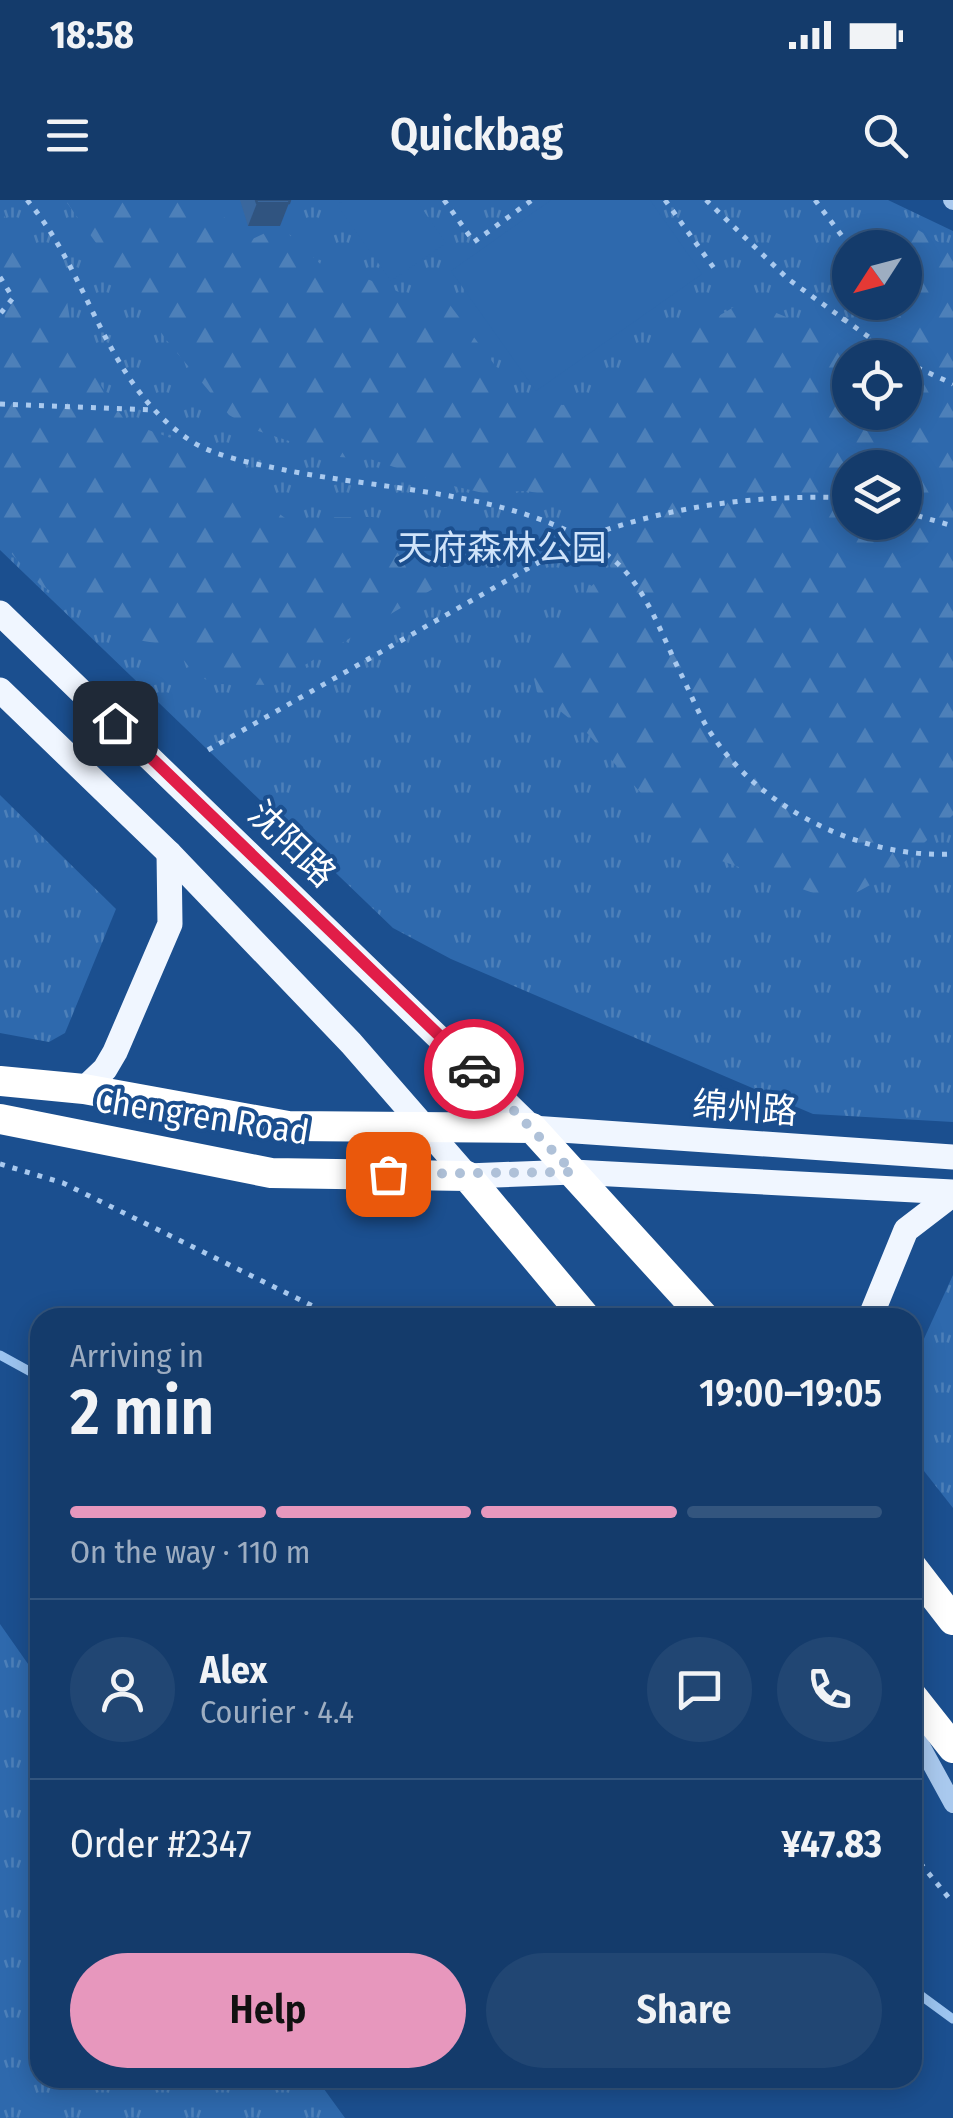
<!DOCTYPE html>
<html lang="en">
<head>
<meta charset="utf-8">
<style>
  :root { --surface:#143b6b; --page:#214673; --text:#f1f3f6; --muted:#9dadc1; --line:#33557e; --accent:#e797bd }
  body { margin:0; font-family:"Fira Sans Condensed","Noto Sans SC",sans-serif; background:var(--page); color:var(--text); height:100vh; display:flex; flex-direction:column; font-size:38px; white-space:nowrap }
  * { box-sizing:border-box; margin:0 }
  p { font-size:32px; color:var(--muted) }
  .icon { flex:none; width:55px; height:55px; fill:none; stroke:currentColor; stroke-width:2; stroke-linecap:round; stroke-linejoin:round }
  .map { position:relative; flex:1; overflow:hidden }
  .details { position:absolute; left:30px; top:1108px; width:892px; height:780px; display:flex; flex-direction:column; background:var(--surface); border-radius:30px; box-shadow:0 5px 25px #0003,0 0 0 2px var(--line) }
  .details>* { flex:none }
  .needle { width:65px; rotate:234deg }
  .controls { position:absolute; left:832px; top:30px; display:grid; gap:20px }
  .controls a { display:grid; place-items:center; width:90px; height:90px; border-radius:50%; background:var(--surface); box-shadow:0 5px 25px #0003,0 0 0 2px var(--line); font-size:50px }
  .pin { position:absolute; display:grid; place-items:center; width:85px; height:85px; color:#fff; margin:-42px; border-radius:20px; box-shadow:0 5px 15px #0006 }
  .courier { position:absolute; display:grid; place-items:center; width:100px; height:100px; margin:-50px; border:8px solid #e11d48; border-radius:50%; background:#fff; color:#222; box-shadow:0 2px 12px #0007 }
  .summary em { font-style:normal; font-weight:600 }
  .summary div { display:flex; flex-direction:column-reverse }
  .summary { display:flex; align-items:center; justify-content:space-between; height:170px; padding:0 40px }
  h1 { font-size:65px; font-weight:600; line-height:75px }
  .bar { display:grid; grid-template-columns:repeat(4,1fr); gap:15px 10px; align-content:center; height:120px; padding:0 40px }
  .bar i { height:12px; border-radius:8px; background:var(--line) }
  .bar .current { background:var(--accent) }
  .bar p { grid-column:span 4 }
  .line { display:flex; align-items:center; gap:25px; padding:0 40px; border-top:2px solid var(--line) }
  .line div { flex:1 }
  .round { display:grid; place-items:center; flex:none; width:105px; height:105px; border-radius:52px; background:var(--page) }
  .primary-button { display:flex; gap:20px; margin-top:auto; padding:20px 40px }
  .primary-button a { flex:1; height:115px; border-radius:60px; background:var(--accent); color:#111; font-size:40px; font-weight:600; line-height:115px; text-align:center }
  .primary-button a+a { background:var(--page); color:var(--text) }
  .status { display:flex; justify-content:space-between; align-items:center; height:70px; padding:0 50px; background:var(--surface); direction:ltr }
  .status svg { height:28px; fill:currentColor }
  header { display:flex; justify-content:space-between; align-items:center; height:130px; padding:0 40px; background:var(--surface); font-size:45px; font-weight:600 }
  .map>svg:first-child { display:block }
  .grass { fill:url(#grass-tufts); fill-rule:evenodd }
  .forest { fill:url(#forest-firs); fill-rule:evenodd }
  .garden { fill:#2e69ad }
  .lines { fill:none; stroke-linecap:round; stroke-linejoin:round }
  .stream { stroke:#9cc4f0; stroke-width:9 }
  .path { stroke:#a9c9ee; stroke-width:5; stroke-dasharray:5 8; stroke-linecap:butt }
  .minor { stroke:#a9c9ee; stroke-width:18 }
  .major { stroke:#f0f6ff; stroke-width:25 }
  .highway { stroke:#fff; stroke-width:30 }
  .wall { fill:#3a679d }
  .shaded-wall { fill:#305480 }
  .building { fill:#4478b7; stroke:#305480; stroke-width:2.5 }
  .done { stroke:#afc1d8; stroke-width:10; stroke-dasharray:0 18 }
  .route { stroke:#e11d48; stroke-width:12 }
  .labels { text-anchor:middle; stroke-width:8; stroke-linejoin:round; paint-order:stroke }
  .park-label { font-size:35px; fill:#cfe3fa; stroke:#1b4f8f }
  .street-label { font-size:35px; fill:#fff; stroke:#1b4f8f }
</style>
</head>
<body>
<div class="status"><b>18:58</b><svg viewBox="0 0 49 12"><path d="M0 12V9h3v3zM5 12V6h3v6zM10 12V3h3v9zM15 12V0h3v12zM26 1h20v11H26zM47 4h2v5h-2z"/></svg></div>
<header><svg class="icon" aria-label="menu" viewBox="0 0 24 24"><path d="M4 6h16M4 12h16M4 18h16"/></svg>Quickbag<svg class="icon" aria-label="search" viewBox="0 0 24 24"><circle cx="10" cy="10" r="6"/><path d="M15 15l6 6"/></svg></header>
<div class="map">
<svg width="953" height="1918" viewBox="0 0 953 1918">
  <defs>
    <pattern id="grass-tufts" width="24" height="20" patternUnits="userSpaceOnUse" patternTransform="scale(2.5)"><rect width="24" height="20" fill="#2e69ad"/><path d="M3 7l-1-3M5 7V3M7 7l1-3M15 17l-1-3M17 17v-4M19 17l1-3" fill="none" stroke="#4d80b9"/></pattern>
    <pattern id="forest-firs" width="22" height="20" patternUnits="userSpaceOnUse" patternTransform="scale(2.5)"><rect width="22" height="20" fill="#2e69ad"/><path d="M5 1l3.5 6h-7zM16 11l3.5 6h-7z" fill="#4d80b9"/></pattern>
  </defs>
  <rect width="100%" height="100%" fill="#1b4f8f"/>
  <g class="grass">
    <path d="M0,0H888L953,31V922L813,914L451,759L393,728L0,350ZM850,48H905V102H850ZM850,158H905V212H850ZM850,268H905V322H850Z"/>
    <polygon points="0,595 116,709 65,833 49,842 0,833"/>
    <polygon points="953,1075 953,1308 913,1257 912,1165"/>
    <polygon points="0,1424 40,1481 40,1878 316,1878 345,1918 0,1918"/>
  </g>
  <g class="forest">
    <path d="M65,0H211L244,43L280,26L331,74L360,76L406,95L441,93L520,199L563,205L610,189L629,168L734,107L764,108L863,148L878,126L877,103L905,102V48L874,47L897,29L910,25L953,51V615L894,672L839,702L693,651L587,533L537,492L530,461L560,446L588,389L611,369L600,337L557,297L527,291L483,293L445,284L370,259L339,257L255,230L229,215L168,142ZM850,158H905V212H850ZM850,268H905V322H850Z"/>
    <polygon points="0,11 65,88 74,146 126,222 185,243 285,318 310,323 335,317 372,317 422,335 446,355 448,380 271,485 219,484 196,476 173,446 120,437 102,420 40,385 0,341 0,148 5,124"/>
  </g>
  <g class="garden">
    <polygon points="344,0 416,0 446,43 391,81 337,5"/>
    <polygon points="551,0 650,0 702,74 536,191 451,71"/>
  </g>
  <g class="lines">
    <g class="stream">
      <polyline points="0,1155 40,1177"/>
      <polyline points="912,1789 953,1819"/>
    </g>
    <g class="path">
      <path d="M27,0C91,75 104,184 191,241C216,257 256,264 285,270C385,291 538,292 617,363C647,390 663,438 681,474C691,494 699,516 712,535C762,610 863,659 953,654"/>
      <polyline points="444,0 474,42 532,0"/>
      <polyline points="665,0 716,71"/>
      <polyline points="706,0 788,79 898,158"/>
      <polyline points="815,0 851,48"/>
      <polyline points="0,77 13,98 0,114"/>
      <polyline points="843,122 856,102"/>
      <polyline points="905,162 953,184"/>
      <polyline points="0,204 153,210"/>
      <polyline points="905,312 953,326"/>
      <path d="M208,550L580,339C669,306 756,294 850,298"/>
      <polyline points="0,964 63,983 337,1118"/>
      <polyline points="912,1653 953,1703"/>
    </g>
    <g class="minor">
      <polyline points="952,0 953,1"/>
      <polyline points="912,1529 953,1604"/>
    </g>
    <g class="major">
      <polyline points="0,413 532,928 953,957"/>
      <polyline points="0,490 169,653 351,843 467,976 573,972 953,992"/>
      <polyline points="84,889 105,869 115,852 170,724 169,653"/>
      <polyline points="870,1118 906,1030 953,994"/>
    </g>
    <g class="highway">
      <polyline points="0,881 84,889 288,926 532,928 705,1118"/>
      <polyline points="0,919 271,973 467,976 586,1118"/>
      <polyline points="912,1367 953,1420"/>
      <polyline points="912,1496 953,1548"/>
    </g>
  </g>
  <polygon class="wall" points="240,0 290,0 280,26 248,26"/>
  <polygon class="shaded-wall" points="257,3 289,3 280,26 248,26"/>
  <polygon class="building" points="256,0 290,0 289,3 257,3"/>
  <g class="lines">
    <polyline class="done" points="388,974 573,972 474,869"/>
    <polyline class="route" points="115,523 474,869"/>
  </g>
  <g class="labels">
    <g class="park-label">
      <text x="502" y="360">天府森林公园</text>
    </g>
    <g class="street-label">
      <text transform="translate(292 644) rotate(44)" y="12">沈阳路</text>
      <text transform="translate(745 908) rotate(4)" y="12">绵州路</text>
      <text transform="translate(202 916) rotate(9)" y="12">Chengren Road</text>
    </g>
  </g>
</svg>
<div class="controls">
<a><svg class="needle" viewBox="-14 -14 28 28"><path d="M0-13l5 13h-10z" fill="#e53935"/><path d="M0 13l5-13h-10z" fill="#9dadc1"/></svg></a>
<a><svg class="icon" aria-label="locate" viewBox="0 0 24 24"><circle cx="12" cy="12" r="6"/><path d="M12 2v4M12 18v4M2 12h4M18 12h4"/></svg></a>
<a><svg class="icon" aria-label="layers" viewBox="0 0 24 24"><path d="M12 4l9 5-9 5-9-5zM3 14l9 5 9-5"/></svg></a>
</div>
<div class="pin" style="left:388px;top:974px;background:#ea580c"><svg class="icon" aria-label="bag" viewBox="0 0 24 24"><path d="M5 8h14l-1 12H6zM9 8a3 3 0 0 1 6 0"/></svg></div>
<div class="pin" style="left:115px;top:523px;background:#1f2937"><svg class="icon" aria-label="home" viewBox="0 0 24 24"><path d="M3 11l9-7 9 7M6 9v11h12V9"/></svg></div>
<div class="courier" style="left:474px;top:869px"><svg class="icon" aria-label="car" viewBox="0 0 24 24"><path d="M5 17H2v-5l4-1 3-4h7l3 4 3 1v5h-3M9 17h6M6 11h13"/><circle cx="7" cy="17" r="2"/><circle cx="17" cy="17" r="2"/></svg></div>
<section class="details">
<div class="summary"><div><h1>2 min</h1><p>Arriving in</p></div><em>19:00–19:05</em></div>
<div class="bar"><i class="current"></i><i class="current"></i><i class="current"></i><i></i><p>On the way · 110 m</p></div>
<div class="line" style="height:180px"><a class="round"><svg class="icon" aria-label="person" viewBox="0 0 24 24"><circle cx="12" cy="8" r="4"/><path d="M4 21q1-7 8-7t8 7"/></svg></a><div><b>Alex</b><p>Courier · 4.4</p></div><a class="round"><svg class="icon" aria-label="chat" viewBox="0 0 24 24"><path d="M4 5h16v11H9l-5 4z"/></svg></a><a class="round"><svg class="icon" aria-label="phone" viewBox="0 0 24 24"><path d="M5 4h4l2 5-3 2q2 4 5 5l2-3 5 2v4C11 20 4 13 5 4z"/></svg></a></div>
<div class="line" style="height:130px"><div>Order #2347</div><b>¥47.83</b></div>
<div class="primary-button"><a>Help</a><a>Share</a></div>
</section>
</div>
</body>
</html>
